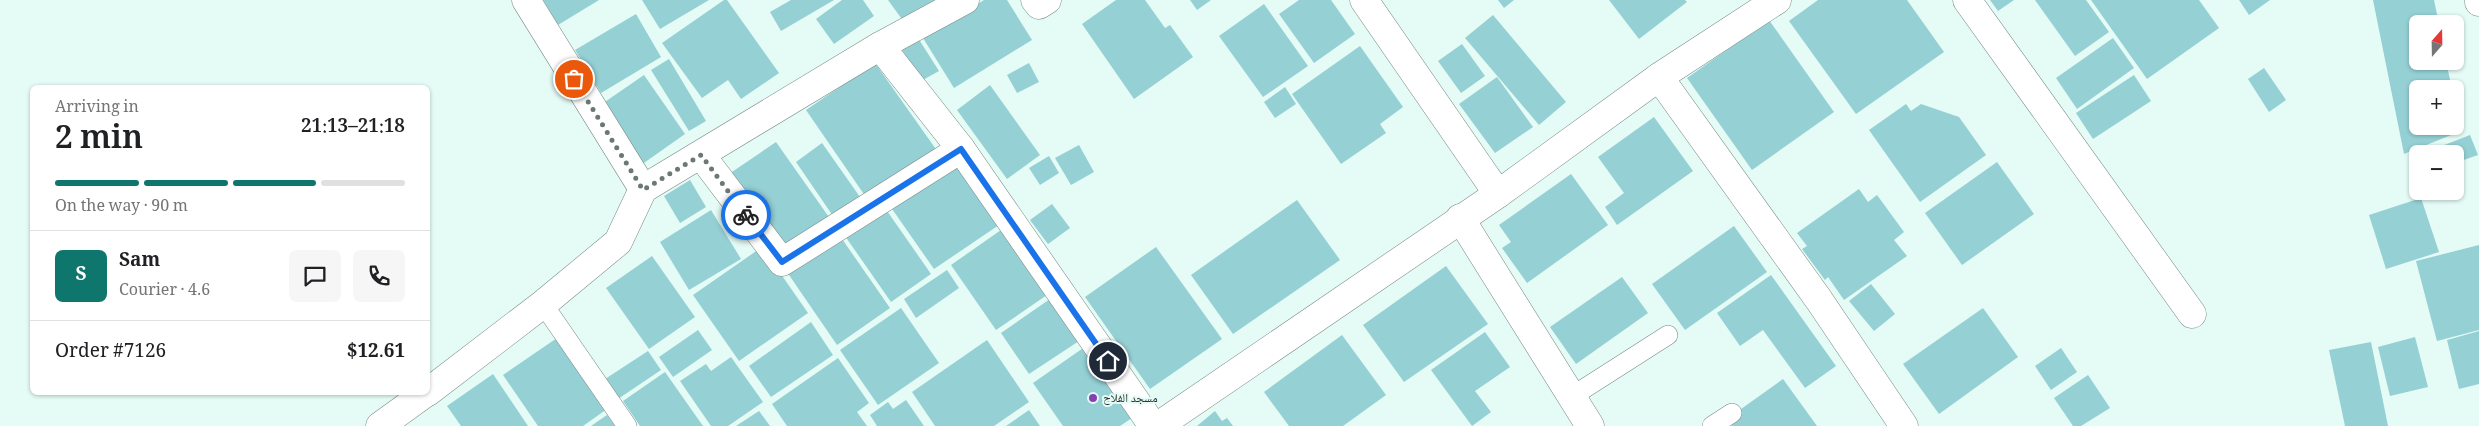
<!DOCTYPE html>
<html lang="en">
<head>
<meta charset="utf-8">
<style>
  :root { --surface:#fff; --page:#f6f6f6; --text:#202124; --muted:#757577; --line:#e0e0e0; --accent:#0f766e }
  body { margin:0; font-family:Georgia,"Noto Naskh Arabic",serif; background:var(--page); color:var(--text); height:100vh; display:flex; flex-direction:column; font-size:19px; white-space:nowrap }
  * { box-sizing:border-box; margin:0 }
  p { font-size:16px; color:var(--muted) }
  .icon { flex:none; width:28px; height:28px; fill:none; stroke:currentColor; stroke-width:2; stroke-linecap:round; stroke-linejoin:round }
  .map { position:relative; flex:1; overflow:hidden }
  .sheet { position:absolute; left:30px; top:85px; width:400px; height:310px; display:flex; flex-direction:column; background:var(--surface); border-radius:8px; box-shadow:0 1px 4px #0004 }
  .sheet>* { flex:none }
  .needle { width:32px; rotate:20deg }
  .buttons { position:absolute; left:2409px; top:15px; display:grid; gap:10px }
  .buttons a { display:grid; place-items:center; width:55px; height:55px; border-radius:8px; background:var(--surface); box-shadow:0 1px 4px #0004; font-size:25px }
  .pin { position:absolute; display:grid; place-items:center; width:42px; height:42px; color:#fff; margin:-21px; border:2px solid #fff; border-radius:50%; box-shadow:0 1px 5px #0007 }
  .courier { position:absolute; display:grid; place-items:center; width:50px; height:50px; margin:-25px; border:4px solid #1a73e8; border-radius:50%; background:#fff; color:#222; box-shadow:0 1px 6px #0007 }
  .overview em { font-style:normal; font-weight:600 }
  .overview div { display:flex; flex-direction:column-reverse }
  .overview { display:flex; align-items:center; justify-content:space-between; height:85px; padding:0 25px }
  h1 { font-size:32px; font-weight:600; line-height:38px }
  .bar { display:grid; grid-template-columns:repeat(4,1fr); gap:8px 5px; align-content:center; height:60px; padding:0 25px }
  .bar i { height:6px; border-radius:4px; background:var(--line) }
  .bar .selected { background:var(--accent) }
  .bar p { grid-column:span 4 }
  .line { display:flex; align-items:center; gap:12px; padding:0 25px; border-top:1px solid var(--line) }
  .line div { flex:1 }
  .round { display:grid; place-items:center; flex:none; width:52px; height:52px; border-radius:8px; background:var(--page) }
  .map>svg:first-child { display:block }
  .building { fill:#95d0d5 }
  .lines { fill:none; stroke-linecap:round; stroke-linejoin:round }
  .lane-casing { stroke:#788b86; stroke-width:20 }
  .street-casing { stroke:#788b86; stroke-width:29 }
  .secondary-casing { stroke:#788b86; stroke-width:29 }
  .lane { stroke:#fff; stroke-width:19 }
  .street { stroke:#fff; stroke-width:28 }
  .secondary { stroke:#fff; stroke-width:28 }
  .done { stroke:#6b7875; stroke-width:5; stroke-dasharray:0 9 }
  .route { stroke:#1a73e8; stroke-width:6 }
  .poi-dot { fill:#8540b4; stroke:#e5fbf5; stroke-width:2 }
  .labels { text-anchor:middle; stroke-width:4; stroke-linejoin:round; paint-order:stroke }
  .poi-label { font-size:12px; fill:#2a3230; stroke:#e5fbf5; text-anchor:start }
</style>
</head>
<body>
<div class="map">
<svg width="2479" height="426" viewBox="0 0 2479 426">
  <rect width="100%" height="100%" fill="#e5fbf5"/>
  <g class="building">
    <polygon points="543,0 599,0 558,25"/>
    <polygon points="642,0 709,0 660,29"/>
    <polygon points="724,0 727,0 779,73 741,99 728,80 702,98 662,43"/>
    <polygon points="791,0 834,0 781,31 770,12"/>
    <polygon points="842,0 863,0 874,16 834,44 816,19"/>
    <polygon points="888,0 935,0 904,22"/>
    <polygon points="984,0 1007,0 1032,40 954,88 923,38"/>
    <polygon points="1116,0 1145,0 1165,28 1170,25 1193,57 1134,99 1082,24"/>
    <polygon points="1190,0 1211,0 1197,10"/>
    <polygon points="1299,0 1331,0 1355,34 1314,63 1279,14"/>
    <polygon points="1498,0 1514,0 1504,8"/>
    <polygon points="1609,0 1685,0 1687,2 1639,39"/>
    <polygon points="1818,0 1907,0 1944,52 1856,114 1789,21"/>
    <polygon points="1990,0 2014,0 1998,11"/>
    <polygon points="2035,0 2086,0 2109,32 2075,56"/>
    <polygon points="2091,0 2199,0 2219,28 2147,79"/>
    <polygon points="2239,0 2270,0 2249,15"/>
    <polygon points="2373,0 2434,0 2439,24 2418,24 2418,61 2446,61 2452,89 2418,89 2418,126 2455,126 2456,108 2461,131 2404,154"/>
    <polygon points="1264,4 1308,66 1263,97 1219,36"/>
    <polygon points="636,14 661,57 601,93 575,50"/>
    <polygon points="1493,15 1566,102 1539,125 1465,38"/>
    <polygon points="1769,20 1834,112 1752,170 1687,78"/>
    <polygon points="918,38 939,71 921,81 901,48"/>
    <polygon points="2113,38 2134,68 2077,109 2056,78"/>
    <polygon points="1462,44 1485,76 1461,93 1438,61"/>
    <polygon points="1360,46 1403,107 1380,124 1386,133 1341,164 1292,94"/>
    <polygon points="669,59 706,121 689,131 651,70"/>
    <polygon points="875,63 940,155 870,203 806,110"/>
    <polygon points="1029,63 1039,82 1017,93 1007,75"/>
    <polygon points="2264,68 2286,100 2269,112 2248,79"/>
    <polygon points="644,75 685,134 641,165 599,106"/>
    <polygon points="2134,75 2151,101 2093,139 2076,113"/>
    <polygon points="1497,77 1533,127 1495,153 1459,104"/>
    <polygon points="990,85 1040,155 1007,179 957,110"/>
    <polygon points="1285,87 1296,104 1275,118 1264,102"/>
    <polygon points="1906,104 1911,111 1921,104 1959,117 1986,155 1920,202 1869,130"/>
    <polygon points="1654,117 1693,171 1617,225 1605,207 1624,193 1598,157"/>
    <polygon points="2470,135 2478,155 2455,163 2455,154 2421,154"/>
    <polygon points="776,142 831,220 783,253 729,174"/>
    <polygon points="822,143 860,197 833,216 796,162"/>
    <polygon points="1079,145 1094,172 1071,185 1055,158"/>
    <polygon points="1049,156 1059,173 1040,185 1029,168"/>
    <polygon points="955,161 999,225 934,269 890,206"/>
    <polygon points="1997,162 2034,214 1962,265 1925,213"/>
    <polygon points="1571,174 1608,225 1527,283 1502,248 1511,242 1499,225"/>
    <polygon points="690,180 706,207 680,223 664,196"/>
    <polygon points="1859,189 1868,202 1877,195 1904,232 1894,240 1907,256 1844,300 1828,277 1825,280 1802,249 1807,246 1797,233"/>
    <polygon points="2421,198 2439,252 2386,269 2369,215"/>
    <polygon points="1297,200 1340,260 1233,334 1191,275"/>
    <polygon points="1052,204 1070,228 1048,244 1030,220"/>
    <polygon points="885,208 931,274 891,302 845,236"/>
    <polygon points="711,210 741,259 689,290 660,242"/>
    <polygon points="1734,226 1767,272 1685,330 1652,284"/>
    <polygon points="1001,230 1047,295 996,330 951,265"/>
    <polygon points="840,236 890,308 837,345 787,272"/>
    <polygon points="2479,245 2479,330 2437,341 2416,261"/>
    <polygon points="762,247 808,313 739,361 693,295"/>
    <polygon points="1156,247 1222,339 1150,389 1085,297"/>
    <polygon points="652,256 695,317 649,349 606,288"/>
    <polygon points="1446,266 1488,324 1404,382 1363,325"/>
    <polygon points="947,270 959,288 916,318 904,299"/>
    <polygon points="1771,275 1836,366 1805,388 1763,330 1740,346 1717,313"/>
    <polygon points="1622,277 1648,313 1576,364 1550,327"/>
    <polygon points="1871,284 1895,314 1874,331 1849,301"/>
    <polygon points="1050,299 1079,341 1029,374 1001,333"/>
    <polygon points="901,308 939,363 878,405 840,350"/>
    <polygon points="1983,308 2018,357 1939,414 1903,364"/>
    <polygon points="811,322 833,355 771,397 749,366"/>
    <polygon points="698,330 712,350 673,377 659,357"/>
    <polygon points="2479,331 2479,384 2459,389 2447,340"/>
    <polygon points="1485,332 1510,367 1475,391 1491,412 1472,426 1431,370"/>
    <polygon points="1342,335 1386,395 1343,426 1289,426 1264,392"/>
    <polygon points="2415,337 2428,387 2390,396 2378,347"/>
    <polygon points="557,338 607,409 583,426 538,426 503,375"/>
    <polygon points="987,340 1029,402 994,426 935,426 912,392"/>
    <polygon points="2371,342 2388,426 2345,426 2329,350"/>
    <polygon points="1089,344 1138,414 1120,426 1063,426 1033,383"/>
    <polygon points="2061,348 2077,372 2051,390 2035,366"/>
    <polygon points="648,351 661,370 615,401 602,381"/>
    <polygon points="731,357 763,402 728,426 711,426 680,381 706,364 711,371"/>
    <polygon points="838,358 869,403 857,412 867,426 787,426 772,404"/>
    <polygon points="665,372 703,426 640,426 623,401"/>
    <polygon points="493,374 528,426 461,426 447,406"/>
    <polygon points="2088,375 2110,408 2081,426 2073,426 2054,398"/>
    <polygon points="1783,379 1817,426 1732,426 1727,419"/>
    <polygon points="906,400 924,426 877,426 870,415 888,402 893,409"/>
    <polygon points="1029,410 1040,426 1006,426"/>
    <polygon points="759,411 770,426 736,426"/>
    <polygon points="1215,411 1222,421 1227,418 1233,426 1197,426"/>
    <polygon points="607,415 615,426 591,426"/>
  </g>
  <g class="lines">
    <defs>
      <g id="lane">
        <polyline points="543,304 627,426"/>
        <polyline points="1571,397 1668,335"/>
        <polyline points="1712,426 1732,413"/>
      </g>
      <g id="street">
        <polyline points="526,0 643,189 880,46 965,0"/>
        <polyline points="1035,0 1039,5 1047,0"/>
        <polyline points="1364,0 1498,194"/>
        <polyline points="1967,0 2192,314"/>
        <polyline points="880,46 961,149 1153,426"/>
        <polyline points="1659,77 1819,300 1904,426"/>
        <polyline points="701,155 782,262 961,149"/>
        <polyline points="1460,218 1590,426"/>
        <polyline points="428,392 543,304 618,242 643,189"/>
        <polyline points="380,426 427,392"/>
        <polyline points="1158,426 1498,194 1659,77 1777,0"/>
      </g>
      <polyline id="secondary" points="2479,0 2479,2"/>
    </defs>
    <use href="#lane" class="lane-casing"/>
    <use href="#street" class="street-casing"/>
    <use href="#secondary" class="secondary-casing"/>
    <use href="#lane" class="lane"/>
    <use href="#street" class="street"/>
    <use href="#secondary" class="secondary"/>
  </g>
  <g class="lines">
    <polyline class="done" points="574,79 643,190 701,155 746,215"/>
    <polyline class="route" points="746,215 782,262 961,149 1108,361"/>
  </g>
  <circle class="poi-dot" cx="1093" cy="398" r="5"/>
  <g class="labels">
    <g class="poi-label">
      <text x="1103" y="402">مسجد الفلاح</text>
    </g>
  </g>
</svg>
<div class="buttons">
<a><svg class="needle" viewBox="-14 -14 28 28"><path d="M0-13l5 13h-10z" fill="#e53935"/><path d="M0 13l5-13h-10z" fill="#757577"/></svg></a>
<a>+</a>
<a>−</a>
</div>
<div class="pin" style="left:574px;top:79px;background:#ea580c"><svg class="icon" aria-label="bag" viewBox="0 0 24 24"><path d="M5 8h14l-1 12H6zM9 8a3 3 0 0 1 6 0"/></svg></div>
<div class="pin" style="left:1108px;top:361px;background:#1f2937"><svg class="icon" aria-label="home" viewBox="0 0 24 24"><path d="M3 11l9-7 9 7M6 9v11h12V9"/></svg></div>
<div class="courier" style="left:746px;top:215px"><svg class="icon" aria-label="bike" viewBox="0 0 24 24"><circle cx="6" cy="16" r="4"/><circle cx="18" cy="16" r="4"/><path d="M6 16l4-8h5l3 8M10 8l3 8H6M13 5h3"/></svg></div>
<section class="sheet">
<div class="overview"><div><h1>2 min</h1><p>Arriving in</p></div><em>21:13–21:18</em></div>
<div class="bar"><i class="selected"></i><i class="selected"></i><i class="selected"></i><i></i><p>On the way · 90 m</p></div>
<div class="line" style="height:90px"><b class="round" style="background:var(--accent);color:#fff">S</b><div><b>Sam</b><p>Courier · 4.6</p></div><a class="round"><svg class="icon" aria-label="chat" viewBox="0 0 24 24"><path d="M4 5h16v11H9l-5 4z"/></svg></a><a class="round"><svg class="icon" aria-label="phone" viewBox="0 0 24 24"><path d="M5 4h4l2 5-3 2q2 4 5 5l2-3 5 2v4C11 20 4 13 5 4z"/></svg></a></div>
<div class="line" style="height:65px"><div>Order #7126</div><b>$12.61</b></div>
</section>
</div>
</body>
</html>
